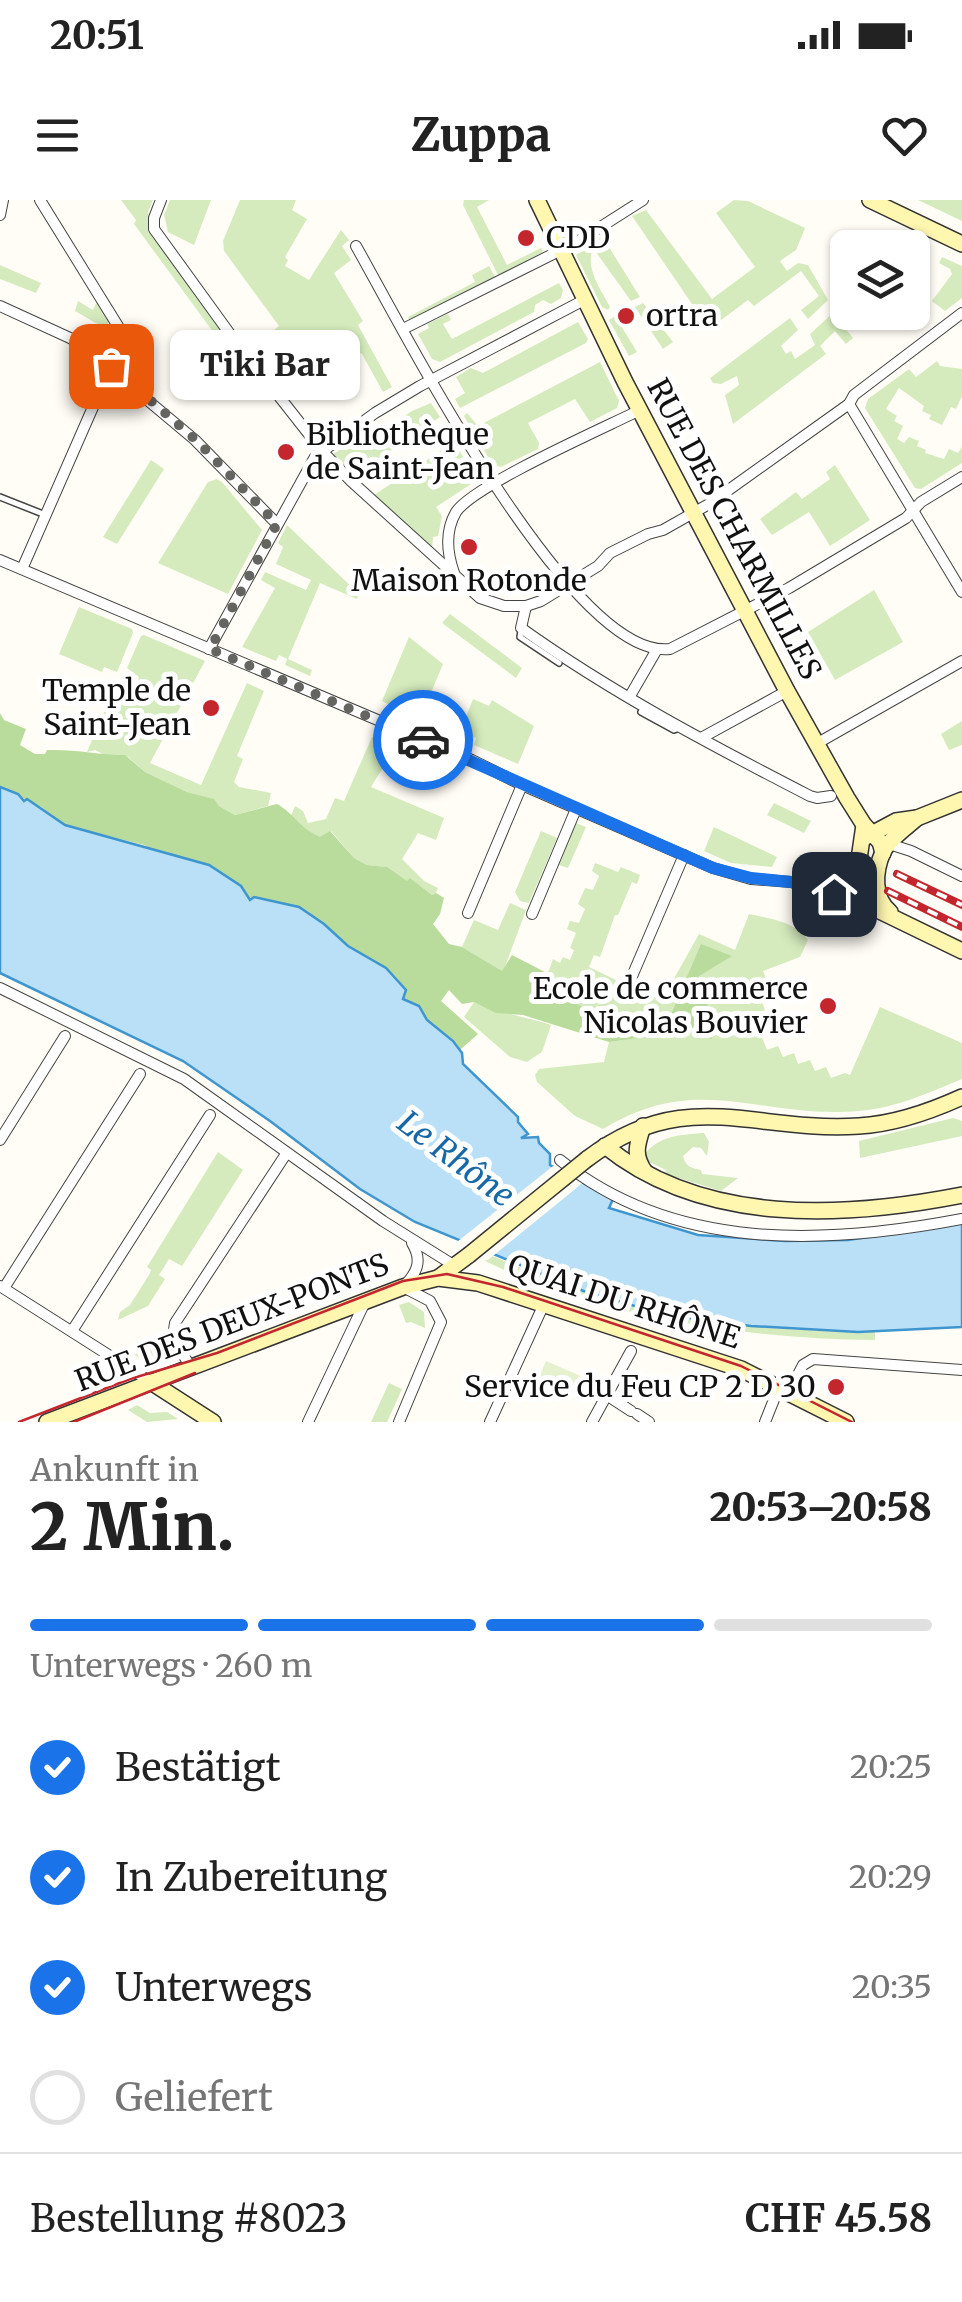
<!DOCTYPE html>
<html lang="de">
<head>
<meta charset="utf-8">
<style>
  :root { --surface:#fff; --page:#f2f2f2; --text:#222; --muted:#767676; --line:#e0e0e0; --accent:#1a73e8 }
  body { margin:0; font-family:Merriweather,serif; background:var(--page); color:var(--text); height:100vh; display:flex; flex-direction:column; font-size:38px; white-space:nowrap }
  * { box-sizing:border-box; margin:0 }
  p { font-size:32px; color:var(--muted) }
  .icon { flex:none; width:55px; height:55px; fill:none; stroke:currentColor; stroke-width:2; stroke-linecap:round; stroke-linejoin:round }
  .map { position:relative; height:1222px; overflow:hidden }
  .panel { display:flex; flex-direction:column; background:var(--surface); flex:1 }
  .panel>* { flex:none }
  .tools { position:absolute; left:830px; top:30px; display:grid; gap:20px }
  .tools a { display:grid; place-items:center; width:100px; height:100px; border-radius:15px; background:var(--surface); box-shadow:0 2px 8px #0004; font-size:50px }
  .pin { position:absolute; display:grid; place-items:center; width:85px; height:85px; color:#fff; margin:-42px; border-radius:20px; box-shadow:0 5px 15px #0006 }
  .courier { position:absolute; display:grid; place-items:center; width:100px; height:100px; margin:-50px; border:8px solid #1a73e8; border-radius:50%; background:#fff; color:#222; box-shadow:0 2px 12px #0007 }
  .bubble { position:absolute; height:70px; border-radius:15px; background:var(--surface); box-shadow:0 2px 8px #0004; font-size:32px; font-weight:800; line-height:70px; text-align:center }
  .summary em { font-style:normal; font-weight:800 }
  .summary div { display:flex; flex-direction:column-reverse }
  .summary { display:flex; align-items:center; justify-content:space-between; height:170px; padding:0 30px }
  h1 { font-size:65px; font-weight:800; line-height:75px }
  .bar { display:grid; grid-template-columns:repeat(4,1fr); gap:15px 10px; align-content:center; height:120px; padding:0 30px }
  .bar i { height:12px; border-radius:8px; background:var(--line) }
  .bar .active { background:var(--accent) }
  .bar p { grid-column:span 4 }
  .line { display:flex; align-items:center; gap:25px; padding:0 30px; border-top:2px solid var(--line) }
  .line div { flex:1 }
  ol { padding:0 30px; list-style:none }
  li { display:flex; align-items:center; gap:30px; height:110px }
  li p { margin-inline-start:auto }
  li .icon { padding:10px; border-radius:50%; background:var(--accent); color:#fff; stroke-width:4 }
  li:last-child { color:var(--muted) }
  li i { width:55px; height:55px; border:5px solid var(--line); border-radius:50% }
  .status { display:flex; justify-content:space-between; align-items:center; height:70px; padding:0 50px; background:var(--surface); direction:ltr }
  .status svg { height:28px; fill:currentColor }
  header { display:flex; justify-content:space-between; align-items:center; height:130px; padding:0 30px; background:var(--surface); font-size:45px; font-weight:800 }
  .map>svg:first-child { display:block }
  .green { fill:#d5ebbd }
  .forest { fill:#b9dc9c }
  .pitch { fill:#e6f2cf }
  .water { fill:#b9e0f7; stroke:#3f96cf; stroke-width:2.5 }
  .pier { fill:#fffdf5 }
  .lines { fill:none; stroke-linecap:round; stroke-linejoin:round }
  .lane-casing { stroke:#444; stroke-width:8 }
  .street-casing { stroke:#444; stroke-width:12 }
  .secondary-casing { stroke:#333; stroke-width:18 }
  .lane { stroke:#fff; stroke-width:5 }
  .street { stroke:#fff; stroke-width:10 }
  .secondary { stroke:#fff6b0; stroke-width:15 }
  .tram { stroke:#c4262e; stroke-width:2.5 }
  .rail-casing { stroke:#c4262e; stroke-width:8 }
  .rail { stroke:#fff; stroke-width:4; stroke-dasharray:11; stroke-linecap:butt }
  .secondary-bridge-casing { stroke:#333; stroke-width:18; stroke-linecap:butt }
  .secondary-bridge { stroke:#fff6b0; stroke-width:15 }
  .done { stroke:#646461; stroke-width:10; stroke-dasharray:0 18 }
  .route { stroke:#1a73e8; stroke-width:12 }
  .poi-dot { fill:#c4262e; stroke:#fff; stroke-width:4 }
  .labels { text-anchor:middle; stroke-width:10; stroke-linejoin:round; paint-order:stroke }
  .poi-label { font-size:30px; fill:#111; stroke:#fff; text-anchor:start }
  .street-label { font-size:30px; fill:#111; stroke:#fff }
  .water-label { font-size:32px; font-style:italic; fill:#1768a6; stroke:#fff }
</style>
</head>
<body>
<div class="status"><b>20:51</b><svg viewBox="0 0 49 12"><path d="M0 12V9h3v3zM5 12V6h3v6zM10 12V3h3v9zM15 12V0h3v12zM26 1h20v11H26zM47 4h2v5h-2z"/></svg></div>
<header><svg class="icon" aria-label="menu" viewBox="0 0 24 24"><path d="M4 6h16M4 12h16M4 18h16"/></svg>Zuppa<svg class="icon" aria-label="heart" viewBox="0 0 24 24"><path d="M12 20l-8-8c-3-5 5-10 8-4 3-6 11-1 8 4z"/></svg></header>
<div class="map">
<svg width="962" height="1222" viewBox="0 0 962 1222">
  <rect width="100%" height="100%" fill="#fffdf5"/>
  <g class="green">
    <polygon points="121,0 153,0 148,12 152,33 269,192 261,197 134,24 136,20"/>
    <polygon points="170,0 211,0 194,45 168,32 164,15"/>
    <polygon points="240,0 296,0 292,10 307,19 285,57 288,60 285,66 309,80 341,30 349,40 342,46 351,60 334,73 363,121 358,125 392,187 383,192 362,154 344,143 309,172 302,164 281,181 253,146 279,126 224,51 223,41"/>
    <polygon points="464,0 489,0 477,7 507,65 541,48 543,52 498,75 463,5"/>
    <polygon points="734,0 748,1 805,28 796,50 780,61 787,71 798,63 808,65 828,100 808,119 801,110 819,96 801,71 754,106 748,100 709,129 632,16 646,10 712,99 755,67 716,13"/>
    <polygon points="918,0 962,0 962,21"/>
    <path d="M602,36L640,97L631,101L593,48C585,69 600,88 610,107L608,110L602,107L576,55Z"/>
    <polygon points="942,57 962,66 962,98 945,111 932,101 952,74 950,69 939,63"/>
    <polygon points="0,65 41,83 36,93 0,79"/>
    <polygon points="489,66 495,77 410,121 408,117 475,82 472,75"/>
    <polygon points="559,83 563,90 561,98 551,104 543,100 535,105 534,112 440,162 432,159 418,134 429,128 427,124 448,114 451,120 443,124 452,139"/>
    <polygon points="78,101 93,110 97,101 108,118 108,130 75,111"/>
    <polygon points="643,103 673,142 663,149 635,107"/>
    <polygon points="833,113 853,138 846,144 835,131 820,146 826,154 733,224 725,195 739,185 737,176 721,184 713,183 710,178 790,118 798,130 781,146 786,154 791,151 795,159 815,145 810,134"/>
    <polygon points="615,116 637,152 629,156 609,120"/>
    <polygon points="578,122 588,139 586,143 460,208 455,199 465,193 456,177 471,168 483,173"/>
    <polygon points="937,161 940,166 962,169 962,196 956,209 951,207 942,225 929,219 931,215 922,211 924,206 899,188 886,209 897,216 894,221 903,226 897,239 904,243 909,237 919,241 917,246 926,250 925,253 944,259 949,249 958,253 962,247 962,263 921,289 915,288 865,208 868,199 909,169 916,177"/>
    <polygon points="600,162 619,201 617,208 590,222 575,199 528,223 539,243 538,249 501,267 492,264 464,216 467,213 478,226"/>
    <polygon points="431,203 440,217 354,275 333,254 351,243 356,248 412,211"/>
    <polygon points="454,242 475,277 474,282 436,307 442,316 438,336 433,337 432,350 374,295"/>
    <polygon points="151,260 164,269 117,344 103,337"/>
    <polygon points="835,265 870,320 830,346 809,312 772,335 760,319 796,292 802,299 830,279 826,272"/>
    <polygon points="217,279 222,282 262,330 228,394 158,363 208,282"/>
    <polygon points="287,325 359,394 357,399 320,383 288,459 312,470 310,476 285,465 287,459 279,455 276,461 242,447 275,388 261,380 265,372 306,390 311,380 276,364 283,347 278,343"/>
    <polygon points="874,390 903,442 835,480 808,432"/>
    <polygon points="79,407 132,429 133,433 117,472 104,467 102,472 59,454"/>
    <polygon points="450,414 522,468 516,478 442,423"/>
    <polygon points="144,435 205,461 150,563 201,585 247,483 264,491 237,556 243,559 234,582 239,587 271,593 268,606 235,615 219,606 213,599 187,592 145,572 128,557 118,555 109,557 95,550 87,552 113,491 118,493 123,487 134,491 139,477 127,468 141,436"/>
    <polygon points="409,437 443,464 427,502 451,512 443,532 382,501"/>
    <polygon points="473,499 489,506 492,500 534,526 518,564 474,545 476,538 460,532"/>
    <polygon points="962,521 962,545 949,550 941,534"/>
    <polygon points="372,537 396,546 371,587 444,618 436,640 418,633 402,659 424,681 438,688 436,693 432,695 411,679 407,682 385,667 367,665 354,658 331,631 320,638 303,630 291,616 295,606 303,611 308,623 326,619 335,598 344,601"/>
    <polygon points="774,603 811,621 804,633 767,615"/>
    <polygon points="576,623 586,627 568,668 559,665"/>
    <polygon points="714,627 777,657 772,667 731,663 704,651"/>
    <polygon points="541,631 557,638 529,703 520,701 515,692"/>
    <path d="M595,663L618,672L621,667L640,675L637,684L632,682L618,715H615L600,757L594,755L589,767L616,780L613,791L630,798L635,788L662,800L699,734L735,750L749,714C771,719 794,721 808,740L800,757L763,771L768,783L762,785L766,796L761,799L765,810L759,813L763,824L758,827L767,850L778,846L783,857L794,853L798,864L810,860L815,871L826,867L831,878L845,873L850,875L880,807L962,843V879C928,893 896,908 859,911C760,920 700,870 603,929L575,916L537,882L535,875L539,869L604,862L609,842L663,834L672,814L629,824L614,821L576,804L570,785L548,773L553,759L560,763L563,757L570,760L574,750L570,748L576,733L567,729L570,721L579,723L585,709L578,704L585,688L593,690L599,676L592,671Z"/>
    <polygon points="510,703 526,710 503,772 462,747 474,720 498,730"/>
    <path d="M474,802C499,814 525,816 551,825L542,852L527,862L510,857L464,817Z"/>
    <polygon points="953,918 962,921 962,936 860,958 859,941"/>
    <path d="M704,933L709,942L707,956L701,948L693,947L683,956C686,967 691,968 701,970L702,974L738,978L721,991L665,974L666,970L645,960L644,955C659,935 681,935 704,933Z"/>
    <polygon points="218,952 243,970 182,1066 169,1059 159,1075 165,1079 148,1106 118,1120 120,1112 130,1105 149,1075 151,1070 147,1067"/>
    <path d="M492,1056C535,1073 578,1092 622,1104C705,1126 791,1131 875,1132V1140C751,1139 634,1120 516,1079L517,1076L485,1061Z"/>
    <polygon points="409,1102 424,1112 425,1128 411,1122 406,1123 399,1105"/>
    <polygon points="161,1143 169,1145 173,1156 157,1155 141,1159 135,1155 143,1147"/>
    <polygon points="389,1183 402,1189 387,1222 371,1222"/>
    <polygon points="137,1205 150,1213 167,1212 178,1219 147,1222 128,1210"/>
  </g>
  <path class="forest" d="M0,513L4,520L26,529L20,545L35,554H45L47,550C75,549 99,555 125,555L145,572L187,592L214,599L219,606L235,615L277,604C296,615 298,627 320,637L330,631L354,658L367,665L387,667L407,681L410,678L432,695L436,693L444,698L440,714L433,724L449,744L462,747L502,771L512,755L570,785L579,797L577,804C622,825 624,825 672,812L701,744L732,756L696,778L705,790L712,839L683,832L609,842L523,815L496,813L474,802L462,804L449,790L441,801L478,834L460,850L427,820L419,806L402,799L403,794L324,724L299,707L251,700L144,645L65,625L41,607L0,587Z"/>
  <polygon class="pitch" points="546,1161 581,1176 573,1194 538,1180"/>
  <polygon class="water" points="0,587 18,594 24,601 27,599 65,625 209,665 241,686 250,700 254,697 299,707 324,724 348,746 386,768 406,790 403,799 419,806 427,820 453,841 462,853 463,864 518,917 518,922 528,934 521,938 538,937 539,943 550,954 550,965 613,999 609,1008 698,1035 785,1041 848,1040 962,1023 962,1127 858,1132 751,1126 666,1115 586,1092 415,1022 360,989 270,921 183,861 0,773"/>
  <polygon class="pier" points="557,963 585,981 488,1060 453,1045"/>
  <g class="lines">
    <defs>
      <g id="lane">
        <polyline points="0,297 43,314"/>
        <polyline points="521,431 520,437 559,463"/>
        <polyline points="641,512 674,530 680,528"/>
      </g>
      <g id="street">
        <path d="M161,0L154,18V29L230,134L322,251L351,281L480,398L504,406H526L521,428C612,493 711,545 810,596L817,598L831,596"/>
        <polyline points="0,15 3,0"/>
        <path d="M356,46C401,125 571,461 670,449L789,388L906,318L921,302L962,277"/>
        <polyline points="0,106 70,138 106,159 121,178 195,240 277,324"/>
        <polyline points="403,129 577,42 643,0"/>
        <polyline points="849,204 962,392"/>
        <polyline points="0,360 472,560 522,585 713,668 751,679 791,682 861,702 869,698 876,685"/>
        <polyline points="22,369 111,166 121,131 40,0"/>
        <path d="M454,373C447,353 445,331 456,312C474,285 604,228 640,210"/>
        <polyline points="526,406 541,401 598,366 610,353 648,334 663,330 709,304 849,204 854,195 962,113"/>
        <polyline points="209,449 315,257 375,213 420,186 584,100"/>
        <polyline points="630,496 656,451"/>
        <polyline points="703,537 787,491"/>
        <polyline points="816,544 962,461"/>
        <polyline points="886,643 911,651 962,676"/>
        <polyline points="468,713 522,585"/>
        <polyline points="532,714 576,609"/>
        <polyline points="630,781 684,655"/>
        <polyline points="0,788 184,879 383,1021 455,1066"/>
        <polyline points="0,940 65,836"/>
        <path d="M560,960C674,1052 826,1045 962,1019"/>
        <polyline points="0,1086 151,1182"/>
        <polyline points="4,1088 140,874"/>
        <polyline points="72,1131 210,915"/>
        <polyline points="191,1168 173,1137 175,1123 286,954"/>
        <polyline points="789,1192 803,1165 813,1159 962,1170"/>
        <polyline points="605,1194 631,1211"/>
        <polyline points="637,1214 649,1222"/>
        <polyline points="308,1222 365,1102"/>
        <path d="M399,1222L441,1122L430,1101L403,1087C417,1073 423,1061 412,1043"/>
        <polyline points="490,1222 544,1104"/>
        <polyline points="592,1222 631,1151"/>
        <polyline points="765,1222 779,1187"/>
      </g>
      <g id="secondary">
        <polyline points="537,0 625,182 787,491 847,598 864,625 880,642 883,653"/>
        <polyline points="870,0 962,44"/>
        <polyline points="864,625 855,686 861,702 962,751"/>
        <polyline points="866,637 896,621 917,618 962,600"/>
        <path d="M890,712C873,698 874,672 883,652C889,639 907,627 917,618"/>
        <path d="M643,926C637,945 633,955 645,972"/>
        <path d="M605,946C704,1026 844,1018 962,995"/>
        <path d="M587,959C686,884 752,933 859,926C895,924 929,912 962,897"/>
        <polyline points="438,1078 469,1055"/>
        <polyline points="151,1182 213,1222"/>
        <polyline points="47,1222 403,1087 438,1078 478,1083 741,1169 846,1222"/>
      </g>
    </defs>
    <use href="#lane" class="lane-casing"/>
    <use href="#street" class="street-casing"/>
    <use href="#secondary" class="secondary-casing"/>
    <use href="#lane" class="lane"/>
    <use href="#street" class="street"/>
    <use href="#secondary" class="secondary"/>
    <g class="tram">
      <polyline points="19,1222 130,1179 217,1153 403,1081 447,1074 503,1087 741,1166 852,1222"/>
      <polyline points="74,1222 195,1173"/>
    </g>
    <defs>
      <g id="rail">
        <polyline points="897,674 962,705"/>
        <polyline points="888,691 962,727"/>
      </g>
    </defs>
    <use href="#rail" class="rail-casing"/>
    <use href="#rail" class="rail"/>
    <defs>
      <polyline id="secondary-bridge" points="469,1055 587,959"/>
    </defs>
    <use href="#secondary-bridge" class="secondary-bridge-casing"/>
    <use href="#secondary-bridge" class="secondary-bridge"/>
  </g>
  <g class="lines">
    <polyline class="done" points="111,166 196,240 277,324 210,449 423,540"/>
    <polyline class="route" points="423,540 713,668 751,678 791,682 834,694"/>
  </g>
  <g class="poi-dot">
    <circle cx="526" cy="38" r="10"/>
    <circle cx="626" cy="116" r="10"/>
    <circle cx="286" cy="252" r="10"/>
    <circle cx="469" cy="347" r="10"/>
    <circle cx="211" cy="508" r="10"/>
    <circle cx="828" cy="806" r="10"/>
    <circle cx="836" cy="1187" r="10"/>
  </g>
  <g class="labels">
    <g class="poi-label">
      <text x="546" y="48">CDD</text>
      <text x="646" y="126">ortra</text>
      <text x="306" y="245">Bibliothèque<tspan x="306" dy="34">de Saint-Jean</tspan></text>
      <text x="469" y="391" text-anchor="middle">Maison Rotonde</text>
      <text x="191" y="501" text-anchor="end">Temple de<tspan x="191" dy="34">Saint-Jean</tspan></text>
      <text x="808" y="799" text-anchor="end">Ecole de commerce<tspan x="808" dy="34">Nicolas Bouvier</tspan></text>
      <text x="816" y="1197" text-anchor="end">Service du Feu CP 2 D 30</text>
    </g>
    <g class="street-label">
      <text transform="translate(734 329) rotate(62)" y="10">RUE DES CHARMILLES</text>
      <text transform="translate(624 1102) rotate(18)" y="10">QUAI DU RHÔNE</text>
      <text transform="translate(232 1123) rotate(-21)" y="10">RUE DES DEUX-PONTS</text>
    </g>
    <g class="water-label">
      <text transform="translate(456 959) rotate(37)" y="11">Le Rhône</text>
    </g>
  </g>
</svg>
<div class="tools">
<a><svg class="icon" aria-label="layers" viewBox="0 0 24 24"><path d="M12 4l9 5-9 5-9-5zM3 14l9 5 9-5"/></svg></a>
</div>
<div class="pin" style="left:111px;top:166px;background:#ea580c"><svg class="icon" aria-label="bag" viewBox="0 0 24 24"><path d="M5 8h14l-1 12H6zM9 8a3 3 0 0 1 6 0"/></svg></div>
<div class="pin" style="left:834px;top:694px;background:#1f2937"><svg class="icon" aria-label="home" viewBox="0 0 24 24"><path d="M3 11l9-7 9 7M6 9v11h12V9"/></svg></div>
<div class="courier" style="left:423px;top:540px"><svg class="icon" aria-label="car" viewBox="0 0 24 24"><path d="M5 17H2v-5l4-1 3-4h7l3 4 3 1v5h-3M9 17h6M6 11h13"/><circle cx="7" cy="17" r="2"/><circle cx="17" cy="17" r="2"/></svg></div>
<div class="bubble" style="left:170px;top:130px;width:190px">Tiki Bar</div>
</div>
<section class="panel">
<div class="summary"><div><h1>2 Min.</h1><p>Ankunft in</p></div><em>20:53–20:58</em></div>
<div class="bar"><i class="active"></i><i class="active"></i><i class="active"></i><i></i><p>Unterwegs · 260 m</p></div>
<ol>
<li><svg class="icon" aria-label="check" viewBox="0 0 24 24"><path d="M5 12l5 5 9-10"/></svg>Bestätigt<p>20:25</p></li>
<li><svg class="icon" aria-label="check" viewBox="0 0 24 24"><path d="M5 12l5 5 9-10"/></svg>In Zubereitung<p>20:29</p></li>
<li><svg class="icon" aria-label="check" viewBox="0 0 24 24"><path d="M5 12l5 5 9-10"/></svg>Unterwegs<p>20:35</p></li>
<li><i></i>Geliefert</li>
</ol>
<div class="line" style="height:130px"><div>Bestellung #8023</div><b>CHF 45.58</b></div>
</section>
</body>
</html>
